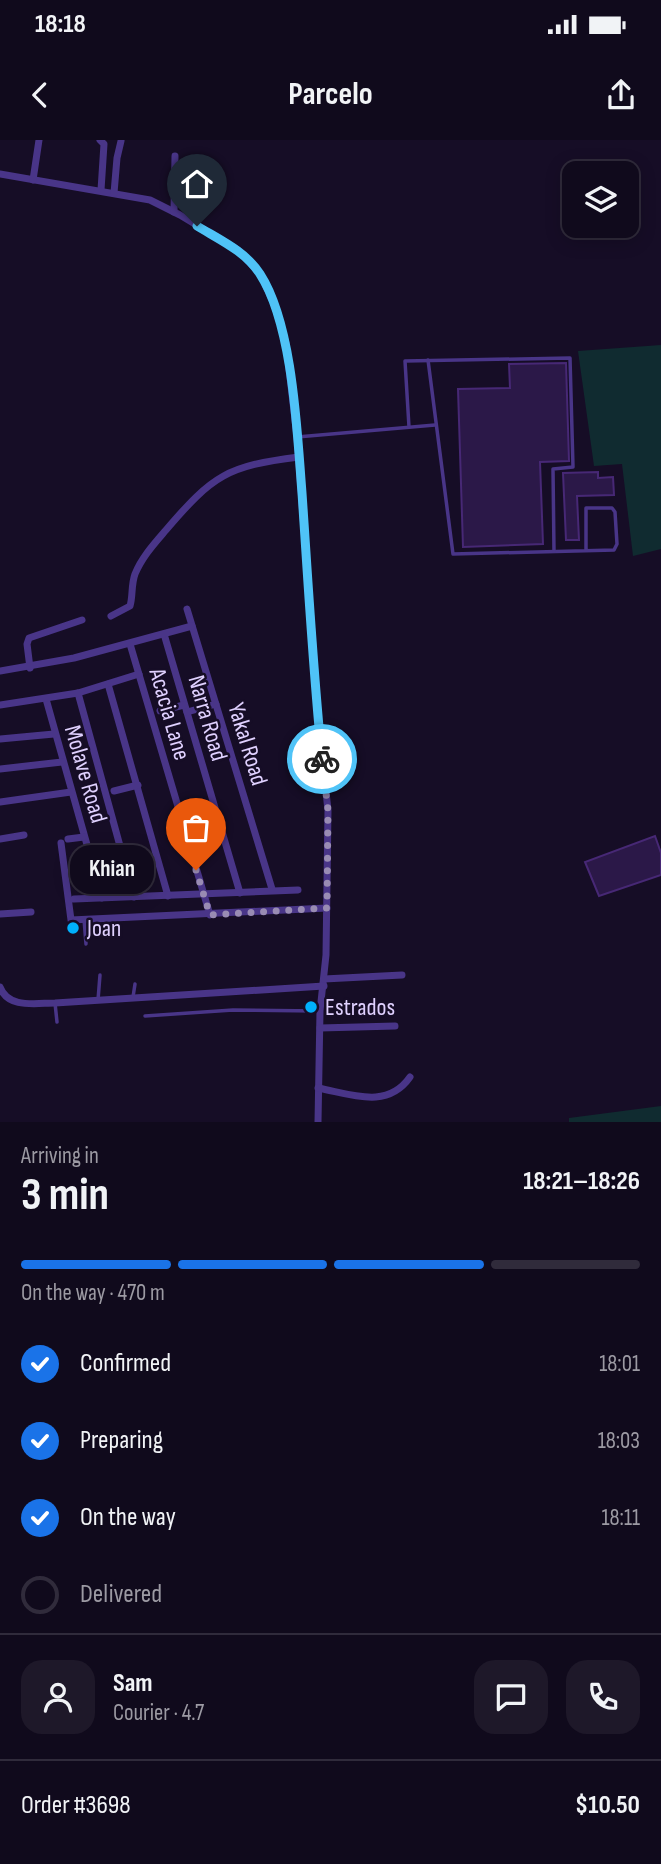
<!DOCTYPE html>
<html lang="en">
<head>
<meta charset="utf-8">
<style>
  :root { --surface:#100a1c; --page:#1e1829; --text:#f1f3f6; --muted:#9c9aa3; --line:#302b3b; --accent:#1a73e8 }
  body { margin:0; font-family:"Sofia Sans Condensed",sans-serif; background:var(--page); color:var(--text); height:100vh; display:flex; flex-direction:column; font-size:26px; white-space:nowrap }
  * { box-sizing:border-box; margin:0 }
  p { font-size:23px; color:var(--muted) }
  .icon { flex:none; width:38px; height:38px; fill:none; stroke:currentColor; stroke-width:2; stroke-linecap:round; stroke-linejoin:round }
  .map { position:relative; height:982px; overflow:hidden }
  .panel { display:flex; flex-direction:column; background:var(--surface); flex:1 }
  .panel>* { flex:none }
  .controls { position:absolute; left:562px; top:21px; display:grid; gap:14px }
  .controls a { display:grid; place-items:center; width:77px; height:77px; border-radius:14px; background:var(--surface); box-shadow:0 4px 18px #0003,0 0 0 2px var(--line); font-size:35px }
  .pin { position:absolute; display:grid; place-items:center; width:60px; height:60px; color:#fff; margin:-72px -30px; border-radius:50% 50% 50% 0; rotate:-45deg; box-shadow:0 0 7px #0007 }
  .pin .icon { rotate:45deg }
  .courier { position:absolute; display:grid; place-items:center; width:70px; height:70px; margin:-35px; border:5px solid #4fc3f7; border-radius:50%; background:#fff; color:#222; box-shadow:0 2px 9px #0007 }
  .bubble { position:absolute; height:49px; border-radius:21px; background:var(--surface); box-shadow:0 4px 18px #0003,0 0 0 2px var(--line); font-size:23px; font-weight:700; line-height:49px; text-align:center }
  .overview em { font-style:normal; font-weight:700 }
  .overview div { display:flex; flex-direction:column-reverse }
  .overview { display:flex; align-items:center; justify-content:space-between; height:119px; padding:0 21px }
  h1 { font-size:46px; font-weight:700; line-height:52px }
  .bar { display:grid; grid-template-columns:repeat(4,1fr); gap:10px 7px; align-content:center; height:84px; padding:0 21px }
  .bar i { height:9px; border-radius:5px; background:var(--line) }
  .bar .selected { background:var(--accent) }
  .bar p { grid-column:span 4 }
  .line { display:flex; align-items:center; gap:18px; padding:0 21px; border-top:2px solid var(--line) }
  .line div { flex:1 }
  .round { display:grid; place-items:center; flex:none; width:74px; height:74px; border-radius:21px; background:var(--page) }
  ol { padding:0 21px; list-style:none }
  li { display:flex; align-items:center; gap:21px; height:77px }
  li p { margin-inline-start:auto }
  li .icon { padding:7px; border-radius:50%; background:var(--accent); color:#fff; stroke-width:4 }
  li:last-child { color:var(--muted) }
  li i { width:38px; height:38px; border:4px solid var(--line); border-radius:50% }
  .status { display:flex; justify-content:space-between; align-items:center; height:49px; padding:0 35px; background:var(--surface); direction:ltr }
  .status svg { height:19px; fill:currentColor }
  header { display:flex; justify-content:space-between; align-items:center; height:91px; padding:0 21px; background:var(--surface); font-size:32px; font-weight:700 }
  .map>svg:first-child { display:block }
  .green { fill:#102b30 }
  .building { fill:#2b1848; stroke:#472875; stroke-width:2 }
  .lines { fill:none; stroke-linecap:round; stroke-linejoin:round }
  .service { stroke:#493588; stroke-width:3.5 }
  .minor { stroke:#493588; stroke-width:7 }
  .done { stroke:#998cb3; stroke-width:7; stroke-dasharray:0 12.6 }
  .route { stroke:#4fc3f7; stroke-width:9 }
  .poi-dot { fill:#00b0fc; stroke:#160d26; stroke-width:2.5 }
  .labels { text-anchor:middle; stroke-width:5; stroke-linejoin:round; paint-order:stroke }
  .street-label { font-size:24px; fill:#e0d1ff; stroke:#160d26 }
  .poi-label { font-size:24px; fill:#e0d1ff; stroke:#160d26; text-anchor:start }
</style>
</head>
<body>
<div class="status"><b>18:18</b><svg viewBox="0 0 49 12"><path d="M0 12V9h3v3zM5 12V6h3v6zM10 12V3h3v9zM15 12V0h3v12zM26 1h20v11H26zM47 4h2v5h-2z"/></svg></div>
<header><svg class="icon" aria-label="back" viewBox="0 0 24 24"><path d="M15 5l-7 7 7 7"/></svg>Parcelo<svg class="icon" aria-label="share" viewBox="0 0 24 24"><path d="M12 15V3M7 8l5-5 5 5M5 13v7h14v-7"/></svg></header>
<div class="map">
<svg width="661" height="982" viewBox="0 0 661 982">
  <rect width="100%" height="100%" fill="#160d26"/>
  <g class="green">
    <polygon points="661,205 661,409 633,416 622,324 594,326 578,211"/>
    <polygon points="661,966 661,982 569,982 569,978"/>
  </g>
  <g class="building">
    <polygon points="566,223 569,321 540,322 543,404 463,407 458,249 510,248 509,224"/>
    <polygon points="598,332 598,338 613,337 614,355 577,356 579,400 566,400 563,333"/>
    <polygon points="655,696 661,713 661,735 599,756 585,722"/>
  </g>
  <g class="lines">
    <g class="service">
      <polyline points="428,220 453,414 614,410 617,404 615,372 612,368 586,368 586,410"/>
      <polyline points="409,287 405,221 570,218 573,327 553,329 554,411"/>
      <polyline points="297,297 435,285"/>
      <polyline points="322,599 337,599"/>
      <polyline points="325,645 340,644"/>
      <polyline points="84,779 86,804"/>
      <polyline points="133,857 135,844"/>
      <polyline points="98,860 100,835"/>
      <polyline points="55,863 57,882"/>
      <polyline points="145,876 233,870 318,871"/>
    </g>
    <g class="minor">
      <polyline points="100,0 104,4 101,50"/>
      <polyline points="0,34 150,60 180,75 238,110 261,135 274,164 286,203 297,297 320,599 328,670 326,815 320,871 318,982"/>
      <polyline points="33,40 39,0"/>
      <polyline points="114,53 117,18 121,1"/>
      <polyline points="174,72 175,16"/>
      <polyline points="187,469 272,749"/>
      <path d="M111,476L130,466C133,456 131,445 135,434C142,417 154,404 166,390C213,335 227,326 299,317"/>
      <polyline points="164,494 240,753"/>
      <polyline points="130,504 210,775"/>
      <polyline points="30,528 27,504 29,498 82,480"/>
      <polyline points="0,531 74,518 192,486"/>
      <polyline points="108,544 168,756"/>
      <polyline points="78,553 134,757"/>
      <polyline points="46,559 102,758"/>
      <polyline points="0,565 78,553 139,534"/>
      <polyline points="160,571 184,565"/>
      <polyline points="187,572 216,564"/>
      <polyline points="0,599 54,594"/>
      <polyline points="0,629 62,622"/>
      <polyline points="114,651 138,645"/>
      <polyline points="0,662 71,652"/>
      <polyline points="0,699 24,695"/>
      <polyline points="68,699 84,697"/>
      <polyline points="61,703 71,780 327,768"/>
      <polyline points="74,759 298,750"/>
      <polyline points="0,774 31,772"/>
      <polyline points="324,839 402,835"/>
      <path d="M0,847C8,869 36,863 55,863L324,846"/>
      <polyline points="320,888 395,886"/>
      <path d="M318,948C351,954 387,970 410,937"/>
    </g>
  </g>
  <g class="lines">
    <polyline class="done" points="196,730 210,775 327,768 328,670 322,619"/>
    <path class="route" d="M197,86C220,100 245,111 260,134C293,185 297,291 302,353C308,441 313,530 322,619"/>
  </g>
  <g class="poi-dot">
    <circle cx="73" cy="788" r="7"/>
    <circle cx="311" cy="867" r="7"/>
  </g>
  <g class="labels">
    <g class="street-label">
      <text transform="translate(170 574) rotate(74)" y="8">Acacia Lane</text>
      <text transform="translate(208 578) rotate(74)" y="8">Narra Road</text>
      <text transform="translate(248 604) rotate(73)" y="8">Yakal Road</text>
      <text transform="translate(86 634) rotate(74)" y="8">Molave Road</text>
    </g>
    <g class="poi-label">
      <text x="87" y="796">Joan</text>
      <text x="325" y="875">Estrados</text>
    </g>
  </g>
</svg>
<div class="controls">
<a><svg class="icon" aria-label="layers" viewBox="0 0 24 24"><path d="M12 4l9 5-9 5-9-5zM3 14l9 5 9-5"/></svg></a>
</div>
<div class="pin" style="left:196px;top:730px;background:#ea580c"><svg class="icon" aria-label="bag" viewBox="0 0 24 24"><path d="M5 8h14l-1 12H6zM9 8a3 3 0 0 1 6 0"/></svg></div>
<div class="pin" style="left:197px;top:86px;background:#1f2937"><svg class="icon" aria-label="home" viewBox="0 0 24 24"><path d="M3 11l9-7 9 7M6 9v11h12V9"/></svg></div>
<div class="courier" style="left:322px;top:619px"><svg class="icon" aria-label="bike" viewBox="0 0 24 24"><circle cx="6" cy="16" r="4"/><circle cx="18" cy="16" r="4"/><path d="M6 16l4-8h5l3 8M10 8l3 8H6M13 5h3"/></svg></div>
<div class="bubble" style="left:70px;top:705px;width:84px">Khian</div>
</div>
<section class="panel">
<div class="overview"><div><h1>3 min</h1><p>Arriving in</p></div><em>18:21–18:26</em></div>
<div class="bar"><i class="selected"></i><i class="selected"></i><i class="selected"></i><i></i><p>On the way · 470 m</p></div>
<ol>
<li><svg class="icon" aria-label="check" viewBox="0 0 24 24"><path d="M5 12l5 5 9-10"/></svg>Confirmed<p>18:01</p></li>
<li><svg class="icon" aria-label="check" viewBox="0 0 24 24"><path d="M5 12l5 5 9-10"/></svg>Preparing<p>18:03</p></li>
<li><svg class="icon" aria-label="check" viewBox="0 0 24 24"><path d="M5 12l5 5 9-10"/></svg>On the way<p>18:11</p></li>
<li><i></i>Delivered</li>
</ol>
<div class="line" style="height:126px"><a class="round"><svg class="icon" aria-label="person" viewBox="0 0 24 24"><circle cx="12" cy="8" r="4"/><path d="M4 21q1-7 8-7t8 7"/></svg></a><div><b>Sam</b><p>Courier · 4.7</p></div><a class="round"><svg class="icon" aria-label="chat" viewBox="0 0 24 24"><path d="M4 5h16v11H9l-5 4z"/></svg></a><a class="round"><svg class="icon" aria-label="phone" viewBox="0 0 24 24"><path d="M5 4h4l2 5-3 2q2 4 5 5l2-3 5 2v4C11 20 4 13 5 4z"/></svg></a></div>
<div class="line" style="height:91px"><div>Order #3698</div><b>$10.50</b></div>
</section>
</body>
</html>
